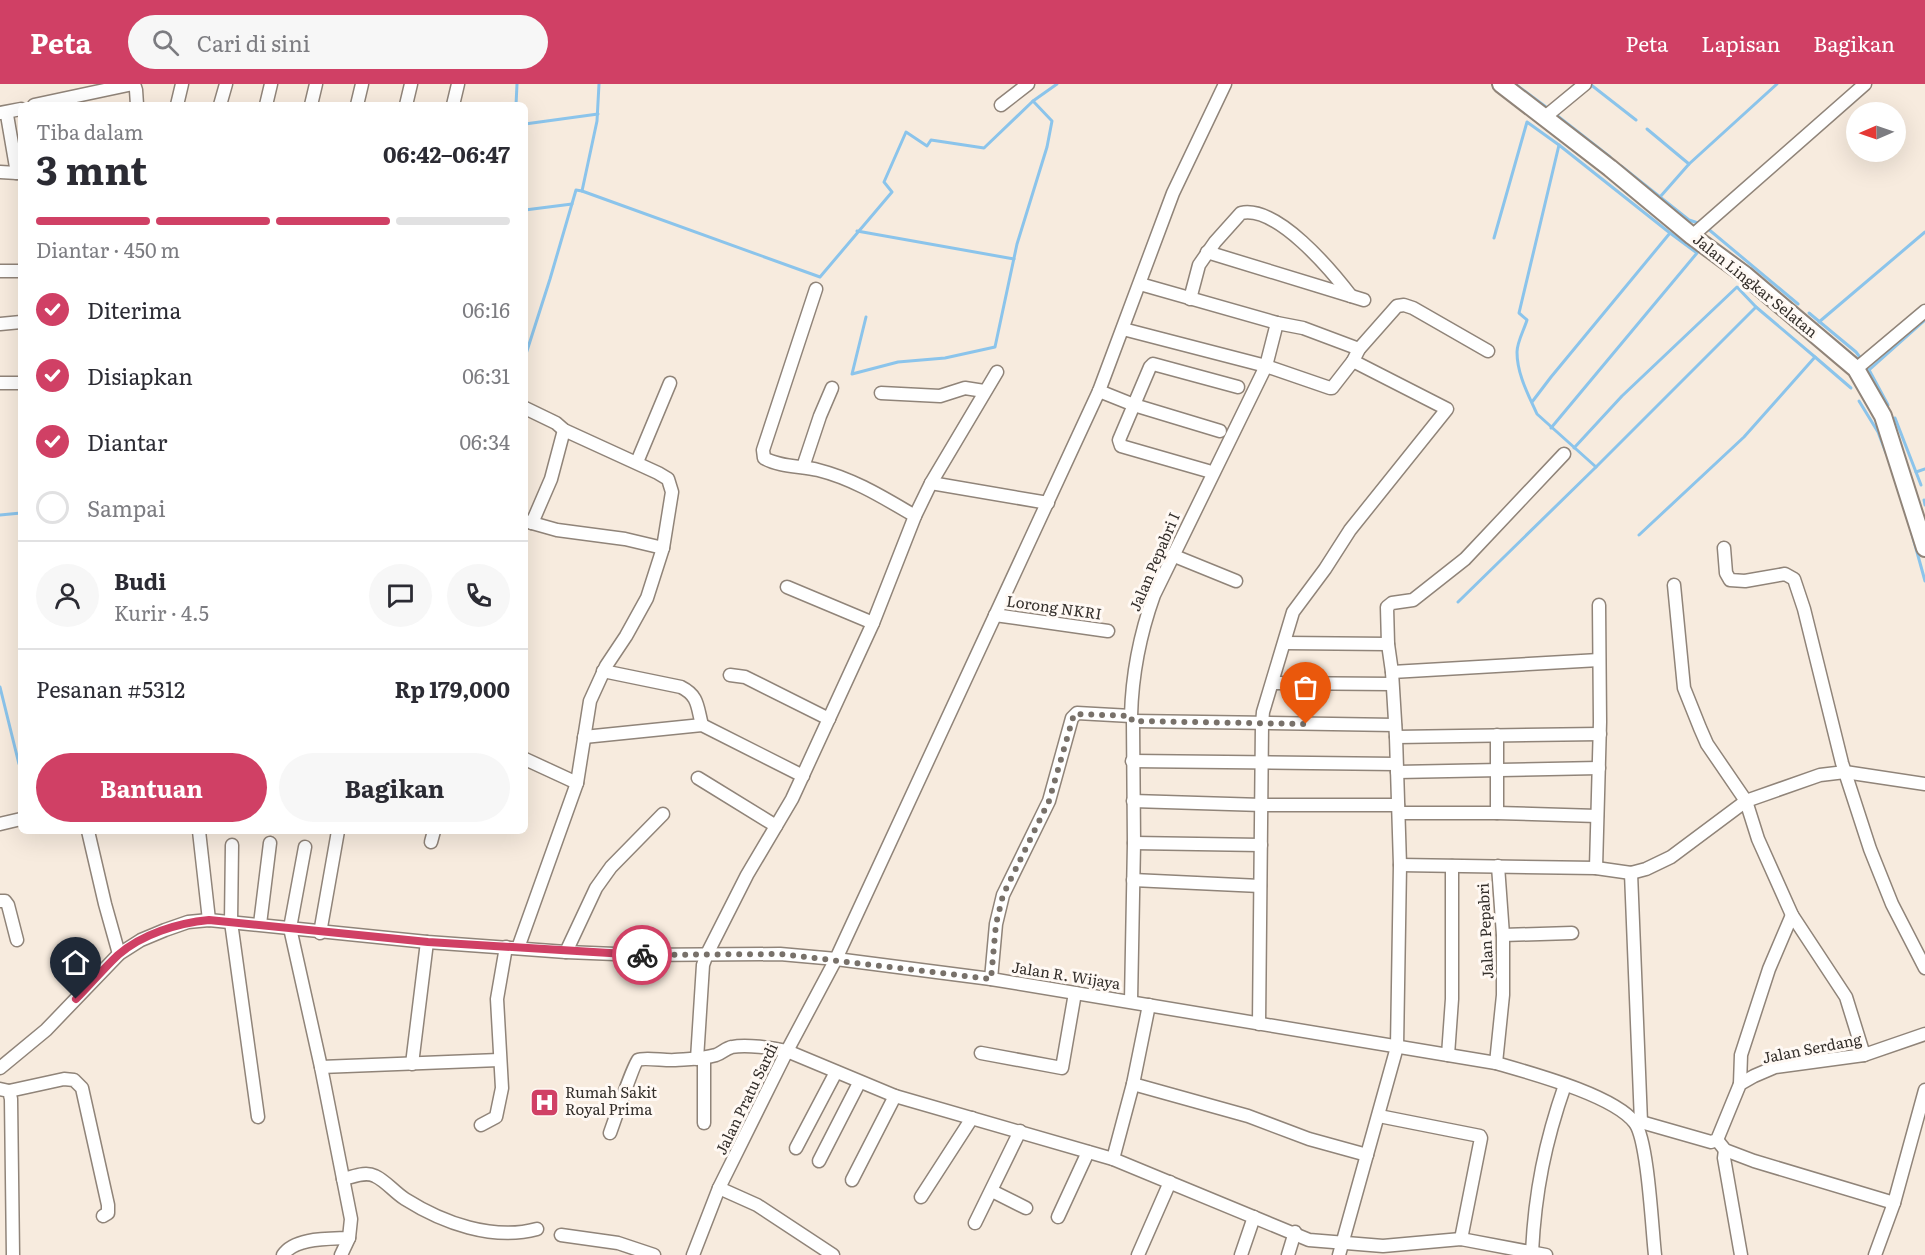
<!DOCTYPE html>
<html lang="id">
<head>
<meta charset="utf-8">
<style>
  :root { --surface:#fff; --page:#f7f7f7; --text:#2b2b33; --muted:#7c7c81; --line:#e1e1e2; --accent:#d04065 }
  body { margin:0; font-family:Literata,serif; background:var(--page); color:var(--text); height:100vh; display:flex; flex-direction:column; font-size:22px; white-space:nowrap }
  * { box-sizing:border-box; margin:0 }
  p { font-size:20px; color:var(--muted) }
  .icon { flex:none; width:33px; height:33px; fill:none; stroke:currentColor; stroke-width:2; stroke-linecap:round; stroke-linejoin:round }
  .map { position:relative; flex:1; overflow:hidden }
  .drawer { position:absolute; left:18px; top:18px; width:510px; height:732px; display:flex; flex-direction:column; background:var(--surface); border-radius:9px; box-shadow:0 6px 24px #0002 }
  .drawer>* { flex:none }
  .needle { width:39px; rotate:268deg }
  .buttons { position:absolute; left:1846px; top:18px; display:grid; gap:12px }
  .buttons a { display:grid; place-items:center; width:60px; height:60px; border-radius:50%; background:var(--surface); box-shadow:0 6px 24px #0002; font-size:30px }
  .pin { position:absolute; display:grid; place-items:center; width:51px; height:51px; color:#fff; margin:-62px -26px; border-radius:50% 50% 50% 0; rotate:-45deg; box-shadow:0 0 6px #0007 }
  .pin .icon { rotate:45deg }
  .courier { position:absolute; display:grid; place-items:center; width:60px; height:60px; margin:-30px; border:4px solid #d04065; border-radius:50%; background:#fff; color:#222; box-shadow:0 2px 8px #0007 }
  .head em { font-style:normal; font-weight:700 }
  .head div { display:flex; flex-direction:column-reverse }
  .head { display:flex; align-items:center; justify-content:space-between; height:102px; padding:0 18px }
  h1 { font-size:39px; font-weight:700; line-height:45px }
  .bar { display:grid; grid-template-columns:repeat(4,1fr); gap:9px 6px; align-content:center; height:72px; padding:0 18px }
  .bar i { height:8px; border-radius:4px; background:var(--line) }
  .bar .current { background:var(--accent) }
  .bar p { grid-column:span 4 }
  .line { display:flex; align-items:center; gap:15px; padding:0 18px; border-top:2px solid var(--line) }
  .line div { flex:1 }
  .round { display:grid; place-items:center; flex:none; width:63px; height:63px; border-radius:32px; background:var(--page) }
  ol { padding:0 18px; list-style:none }
  li { display:flex; align-items:center; gap:18px; height:66px }
  li p { margin-inline-start:auto }
  li .icon { padding:6px; border-radius:50%; background:var(--accent); color:#fff; stroke-width:4 }
  li:last-child { color:var(--muted) }
  li i { width:33px; height:33px; border:3px solid var(--line); border-radius:50% }
  .primary-button { display:flex; gap:12px; margin-top:auto; padding:12px 18px }
  .primary-button a { flex:1; height:69px; border-radius:36px; background:var(--accent); color:#fff; font-size:24px; font-weight:700; line-height:69px; text-align:center }
  .primary-button a+a { background:var(--page); color:var(--text) }
  header { display:flex; align-items:center; gap:36px; box-sizing:border-box; height:84px; padding:0 30px; background:var(--accent); color:#fff }
  header strong { font-size:28px }
  nav { display:flex; gap:33px; margin-inline-start:auto; font-size:21px }
  .search { width:420px; height:54px; background:var(--page); display:flex; align-items:center; gap:15px; box-sizing:border-box; padding:0 21px; border-radius:33px; color:var(--muted); font-size:22px }
  .map>svg:first-child { display:block }
  .lines { fill:none; stroke-linecap:round; stroke-linejoin:round }
  .stream { stroke:#8bc4eb; stroke-width:3 }
  .minor-casing { stroke:#908479; stroke-width:15 }
  .highway-casing { stroke:#908479; stroke-width:20 }
  .minor { stroke:#fff; stroke-width:12 }
  .highway { stroke:#fff; stroke-width:16 }
  .done { stroke:#78716a; stroke-width:6; stroke-dasharray:0 10.8 }
  .route { stroke:#d04065; stroke-width:8 }
  .labels { text-anchor:middle; stroke-width:6; stroke-linejoin:round; paint-order:stroke }
  .street-label { font-size:15px; fill:#342f2b; stroke:#fff9f4 }
  .poi-label { font-size:15px; fill:#342f2b; stroke:#fff9f4; text-anchor:start }
</style>
</head>
<body>
<header>
<strong>Peta</strong>
<div class="search"><svg class="icon" aria-label="search" viewBox="0 0 24 24"><circle cx="10" cy="10" r="6"/><path d="M15 15l6 6"/></svg>Cari di sini</div>
<nav><a>Peta</a><a>Lapisan</a><a>Bagikan</a></nav>
</header>
<div class="map">
<svg width="1925" height="1171" viewBox="0 0 1925 1171">
  <rect width="100%" height="100%" fill="#f7ebde"/>
  <g class="lines">
    <g class="stream">
      <polyline points="1515,0 1550,26"/>
      <polyline points="1590,0 1636,36"/>
      <polyline points="1033,17 1057,0"/>
      <polyline points="516,21 517,0"/>
      <polyline points="1555,30 1610,73"/>
      <polyline points="525,40 598,30"/>
      <polyline points="1647,45 1689,80"/>
      <polyline points="1621,82 1689,136 1701,140"/>
      <polyline points="582,107 820,193 892,108 884,98 906,48 927,62 931,56 984,64 1033,17 1052,37 1047,63 1017,160 995,263 945,274 898,278 852,290 866,233"/>
      <polyline points="1660,113 1689,80 1777,0"/>
      <polyline points="525,126 572,120"/>
      <polyline points="1707,144 1798,220"/>
      <polyline points="857,147 1014,175"/>
      <polyline points="1494,154 1527,38 1559,61"/>
      <polyline points="1809,229 1856,268 1862,276"/>
      <polyline points="1819,238 1925,148"/>
      <polyline points="525,273 550,195 576,106 582,107 597,37 599,0"/>
      <polyline points="1815,273 1851,304"/>
      <polyline points="1868,284 1888,321"/>
      <polyline points="1869,286 1925,236"/>
      <polyline points="1859,317 1878,348 1886,369"/>
      <path d="M1532,318L1551,293L1670,149L1559,61L1519,229L1527,236C1524,246 1517,258 1517,268C1517,290 1528,310 1537,330L1596,383L1756,223L1815,273L1744,353L1639,451"/>
      <polyline points="1895,334 1921,401"/>
      <polyline points="1551,344 1697,169 1670,149"/>
      <polyline points="1574,364 1622,312 1737,203 1756,223"/>
      <polyline points="1916,388 1925,385"/>
      <polyline points="1924,416 1925,421"/>
      <polyline points="0,431 21,429"/>
      <polyline points="1912,450 1925,497"/>
      <polyline points="1458,518 1596,383"/>
      <polyline points="0,603 19,680 21,681"/>
    </g>
    <defs>
      <g id="minor">
        <polyline points="134,0 136,6 137,21"/>
        <polyline points="34,21 133,0"/>
        <polyline points="177,21 182,0"/>
        <polyline points="220,21 226,0"/>
        <polyline points="266,21 271,0"/>
        <polyline points="311,21 316,0"/>
        <polyline points="357,21 362,0"/>
        <polyline points="406,21 411,0"/>
        <polyline points="453,21 458,0"/>
        <polyline points="1001,21 1028,0"/>
        <polyline points="0,29 21,25"/>
        <polyline points="7,31 17,89 21,88"/>
        <polyline points="1545,33 1585,0"/>
        <polyline points="0,88 17,89"/>
        <polyline points="1692,152 1865,0"/>
        <polyline points="1207,168 1364,216"/>
        <polyline points="0,187 21,187"/>
        <polyline points="1140,200 1277,239 1303,244 1359,265"/>
        <path d="M816,205L763,366L764,374C779,383 801,382 818,386C854,395 884,414 915,432"/>
        <path d="M1190,215L1199,181L1215,158L1241,129C1277,121 1331,186 1351,212"/>
        <polyline points="0,240 21,238"/>
        <polyline points="1123,245 1266,282 1330,304 1332,304 1353,277 1359,265 1397,222 1404,221 1413,224 1488,267"/>
        <polyline points="1856,285 1925,227"/>
        <polyline points="0,299 21,299"/>
        <polyline points="1099,307 1134,321 1220,347"/>
        <polyline points="881,309 940,312 965,304 984,307"/>
        <polyline points="637,378 670,299"/>
        <polyline points="803,383 820,332 832,304"/>
        <polyline points="1208,387 1121,362 1119,356 1150,283 1153,280 1238,303"/>
        <polyline points="931,399 1048,419"/>
        <polyline points="525,437 557,446 625,455 663,464"/>
        <polyline points="532,439 551,395 564,346"/>
        <polyline points="1724,464 1726,489 1730,496 1745,497 1785,490 1794,495 1804,525 1842,679 1870,765 1892,820 1925,884"/>
        <polyline points="1172,471 1236,497"/>
        <polyline points="1674,501 1684,604 1700,644 1707,660 1746,717 1758,755 1792,831 1846,913 1864,971"/>
        <polyline points="787,503 873,539"/>
        <polyline points="995,531 1108,547"/>
        <polyline points="1285,559 1388,560"/>
        <path d="M603,587L681,603C699,612 697,623 702,641"/>
        <polyline points="1392,588 1599,576"/>
        <polyline points="730,591 745,593 829,635"/>
        <polyline points="1273,599 1392,600"/>
        <polyline points="1133,637 1395,641"/>
        <polyline points="1497,651 1497,729"/>
        <polyline points="584,653 702,641 803,692"/>
        <polyline points="1396,653 1600,650"/>
        <polyline points="525,675 577,699"/>
        <polyline points="1132,677 1396,680"/>
        <polyline points="1397,688 1599,684"/>
        <polyline points="698,694 776,742"/>
        <polyline points="1133,717 1262,721 1398,721"/>
        <polyline points="1399,729 1497,729 1597,732"/>
        <polyline points="0,740 21,735"/>
        <polyline points="88,747 105,820 119,870"/>
        <polyline points="199,747 209,836"/>
        <polyline points="431,758 434,747"/>
        <polyline points="1134,759 1261,761"/>
        <polyline points="232,761 231,838 258,1033"/>
        <polyline points="305,763 290,844 321,983 351,1135 349,1154 341,1171"/>
        <polyline points="1400,781 1596,784 1631,789 1646,785 1671,773 1746,717 1820,691 1845,688 1925,700"/>
        <polyline points="1596,784 1600,638 1599,521"/>
        <polyline points="1631,789 1641,1038"/>
        <polyline points="1133,796 1260,802"/>
        <polyline points="0,817 5,817 8,821 17,856"/>
        <polyline points="260,840 270,759"/>
        <polyline points="320,849 338,747"/>
        <polyline points="1503,851 1572,849"/>
        <polyline points="518,864 577,699 590,617 606,582 626,552 647,514 663,464 672,408 668,395 658,389 564,346 556,339 525,324"/>
        <polyline points="566,868 596,804 611,783 663,730"/>
        <polyline points="991,895 996,840 1003,811 1049,717 1072,634 1077,629 1131,632"/>
        <path d="M1131,917L1134,759L1133,637L1131,632C1132,592 1140,550 1154,511L1266,282L1277,239"/>
        <polyline points="1259,940 1262,640 1263,628 1293,528 1325,485 1350,446 1447,325 1353,277"/>
        <polyline points="981,969 1062,984 1075,909"/>
        <polyline points="1448,971 1452,915 1452,782"/>
        <polyline points="704,974 704,1039"/>
        <polyline points="697,975 703,881 707,870 747,791 792,715 873,539 915,432 931,399 997,288"/>
        <polyline points="1496,979 1503,911 1503,851 1498,782"/>
        <polyline points="412,980 427,858"/>
        <polyline points="321,983 499,976"/>
        <path d="M0,984L46,946L119,870L141,856L165,846L188,838L209,836L427,858L566,868L640,871L780,870L836,875L991,895L1496,979C1530,989 1614,1011 1635,1039C1648,1057 1652,1145 1655,1171"/>
        <polyline points="1133,1000 1248,1032 1309,1055 1367,1071"/>
        <polyline points="1740,1000 1741,971 1769,885 1792,831"/>
        <polyline points="0,1005 9,1007 11,1015 13,1171"/>
        <polyline points="9,1007 64,995 74,996 82,1004 108,1121 108,1129 103,1132"/>
        <polyline points="1379,1032 1480,1052 1481,1054 1461,1155"/>
        <polyline points="1636,1040 1641,1038 1711,1058 1717,1056 1740,1000 1754,992 1775,983 1864,971 1925,950"/>
        <polyline points="481,1041 496,1033 502,1004 497,915 506,863"/>
        <path d="M610,1049C614,1038 634,979 638,976C644,973 666,977 675,976C688,975 703,975 716,971C722,969 726,964 732,963C746,960 773,964 787,967L895,1012L1113,1075L1309,1156L1383,1162L1461,1155L1546,1171"/>
        <polyline points="1717,1056 1725,1066 1754,1077 1894,1119"/>
        <polyline points="796,1064 836,988"/>
        <polyline points="1725,1066 1724,1074 1741,1171"/>
        <polyline points="1113,1075 1133,1000 1149,921"/>
        <polyline points="819,1077 859,999"/>
        <path d="M343,1095C353,1093 365,1087 375,1092C386,1097 394,1108 405,1115C443,1139 493,1157 537,1145"/>
        <polyline points="852,1096 895,1012"/>
        <polyline points="719,1104 757,1121 833,1171"/>
        <polyline points="992,1107 1026,1124"/>
        <polyline points="921,1113 972,1034"/>
        <polyline points="1058,1133 1088,1068"/>
        <polyline points="975,1139 1020,1047"/>
        <polyline points="561,1151 618,1159 654,1171"/>
        <path d="M1532,1168C1535,1108 1545,1058 1565,1001"/>
        <path d="M283,1171C295,1153 330,1155 349,1154"/>
        <polyline points="693,1171 719,1104 787,967 836,875 1099,307 1173,109 1225,0"/>
        <polyline points="1138,1171 1170,1098"/>
        <polyline points="1241,1171 1254,1133"/>
        <polyline points="1288,1171 1295,1148"/>
        <polyline points="1339,1171 1397,963 1400,781 1396,653 1392,588 1388,560 1387,523 1392,519 1413,516 1465,475 1564,370"/>
        <polyline points="1875,1171 1894,1119 1925,1006"/>
      </g>
      <polyline id="highway" points="1501,0 1610,84 1692,152 1745,191 1856,285 1883,332 1925,464"/>
    </defs>
    <use href="#minor" class="minor-casing"/>
    <use href="#highway" class="highway-casing"/>
    <use href="#minor" class="minor"/>
    <use href="#highway" class="highway"/>
  </g>
  <g class="lines">
    <polyline class="done" points="642,871 780,870 991,895 996,840 1003,811 1049,717 1074,630 1131,632 1132,637 1306,640"/>
    <path class="route" d="M76,915C90,901 103,885 118,871C142,850 178,839 209,836L428,858L642,871"/>
  </g>
  <defs>
    <symbol id="hospital-square" viewBox="-11 -11 22 22"><rect x="-9" y="-9" width="18" height="18" rx="4" fill="#d04065" stroke="#fff9f4"/><path d="M-5-5h3v3.5h4V-5h3V5h-3V1.5h-4V5h-3Z" fill="#fff"/></symbol>
  </defs>
  <g fill-rule="evenodd">
    <use href="#hospital-square" x="528" y="1002" width="33" height="33"/>
  </g>
  <g class="labels">
    <g class="street-label">
      <text transform="translate(1755 202) rotate(39)" y="5">Jalan Lingkar Selatan</text>
      <text transform="translate(1155 478) rotate(-67)" y="5">Jalan Pepabri I</text>
      <text transform="translate(1054 524) rotate(8)" y="5">Lorong NKRI</text>
      <text transform="translate(1486 847) rotate(-93)" y="5">Jalan Pepabri</text>
      <text transform="translate(1066 892) rotate(9)" y="5">Jalan R. Wijaya</text>
      <text transform="translate(1812 965) rotate(-11)" y="5">Jalan Serdang</text>
      <text transform="translate(747 1015) rotate(-64)" y="5">Jalan Pratu Sardi</text>
    </g>
    <g class="poi-label">
      <text x="565" y="1014">Rumah Sakit<tspan x="565" dy="17">Royal Prima</tspan></text>
    </g>
  </g>
</svg>
<div class="buttons">
<a><svg class="needle" viewBox="-14 -14 28 28"><path d="M0-13l5 13h-10z" fill="#e53935"/><path d="M0 13l5-13h-10z" fill="#7c7c81"/></svg></a>
</div>
<div class="pin" style="left:1306px;top:640px;background:#ea580c"><svg class="icon" aria-label="bag" viewBox="0 0 24 24"><path d="M5 8h14l-1 12H6zM9 8a3 3 0 0 1 6 0"/></svg></div>
<div class="pin" style="left:76px;top:915px;background:#1f2937"><svg class="icon" aria-label="home" viewBox="0 0 24 24"><path d="M3 11l9-7 9 7M6 9v11h12V9"/></svg></div>
<div class="courier" style="left:642px;top:871px"><svg class="icon" aria-label="bike" viewBox="0 0 24 24"><circle cx="6" cy="16" r="4"/><circle cx="18" cy="16" r="4"/><path d="M6 16l4-8h5l3 8M10 8l3 8H6M13 5h3"/></svg></div>
<section class="drawer">
<div class="head"><div><h1>3 mnt</h1><p>Tiba dalam</p></div><em>06:42–06:47</em></div>
<div class="bar"><i class="current"></i><i class="current"></i><i class="current"></i><i></i><p>Diantar · 450 m</p></div>
<ol>
<li><svg class="icon" aria-label="check" viewBox="0 0 24 24"><path d="M5 12l5 5 9-10"/></svg>Diterima<p>06:16</p></li>
<li><svg class="icon" aria-label="check" viewBox="0 0 24 24"><path d="M5 12l5 5 9-10"/></svg>Disiapkan<p>06:31</p></li>
<li><svg class="icon" aria-label="check" viewBox="0 0 24 24"><path d="M5 12l5 5 9-10"/></svg>Diantar<p>06:34</p></li>
<li><i></i>Sampai</li>
</ol>
<div class="line" style="height:108px"><a class="round"><svg class="icon" aria-label="person" viewBox="0 0 24 24"><circle cx="12" cy="8" r="4"/><path d="M4 21q1-7 8-7t8 7"/></svg></a><div><b>Budi</b><p>Kurir · 4.5</p></div><a class="round"><svg class="icon" aria-label="chat" viewBox="0 0 24 24"><path d="M4 5h16v11H9l-5 4z"/></svg></a><a class="round"><svg class="icon" aria-label="phone" viewBox="0 0 24 24"><path d="M5 4h4l2 5-3 2q2 4 5 5l2-3 5 2v4C11 20 4 13 5 4z"/></svg></a></div>
<div class="line" style="height:78px"><div>Pesanan #5312</div><b>Rp 179,000</b></div>
<div class="primary-button"><a>Bantuan</a><a>Bagikan</a></div>
</section>
</div>
</body>
</html>
